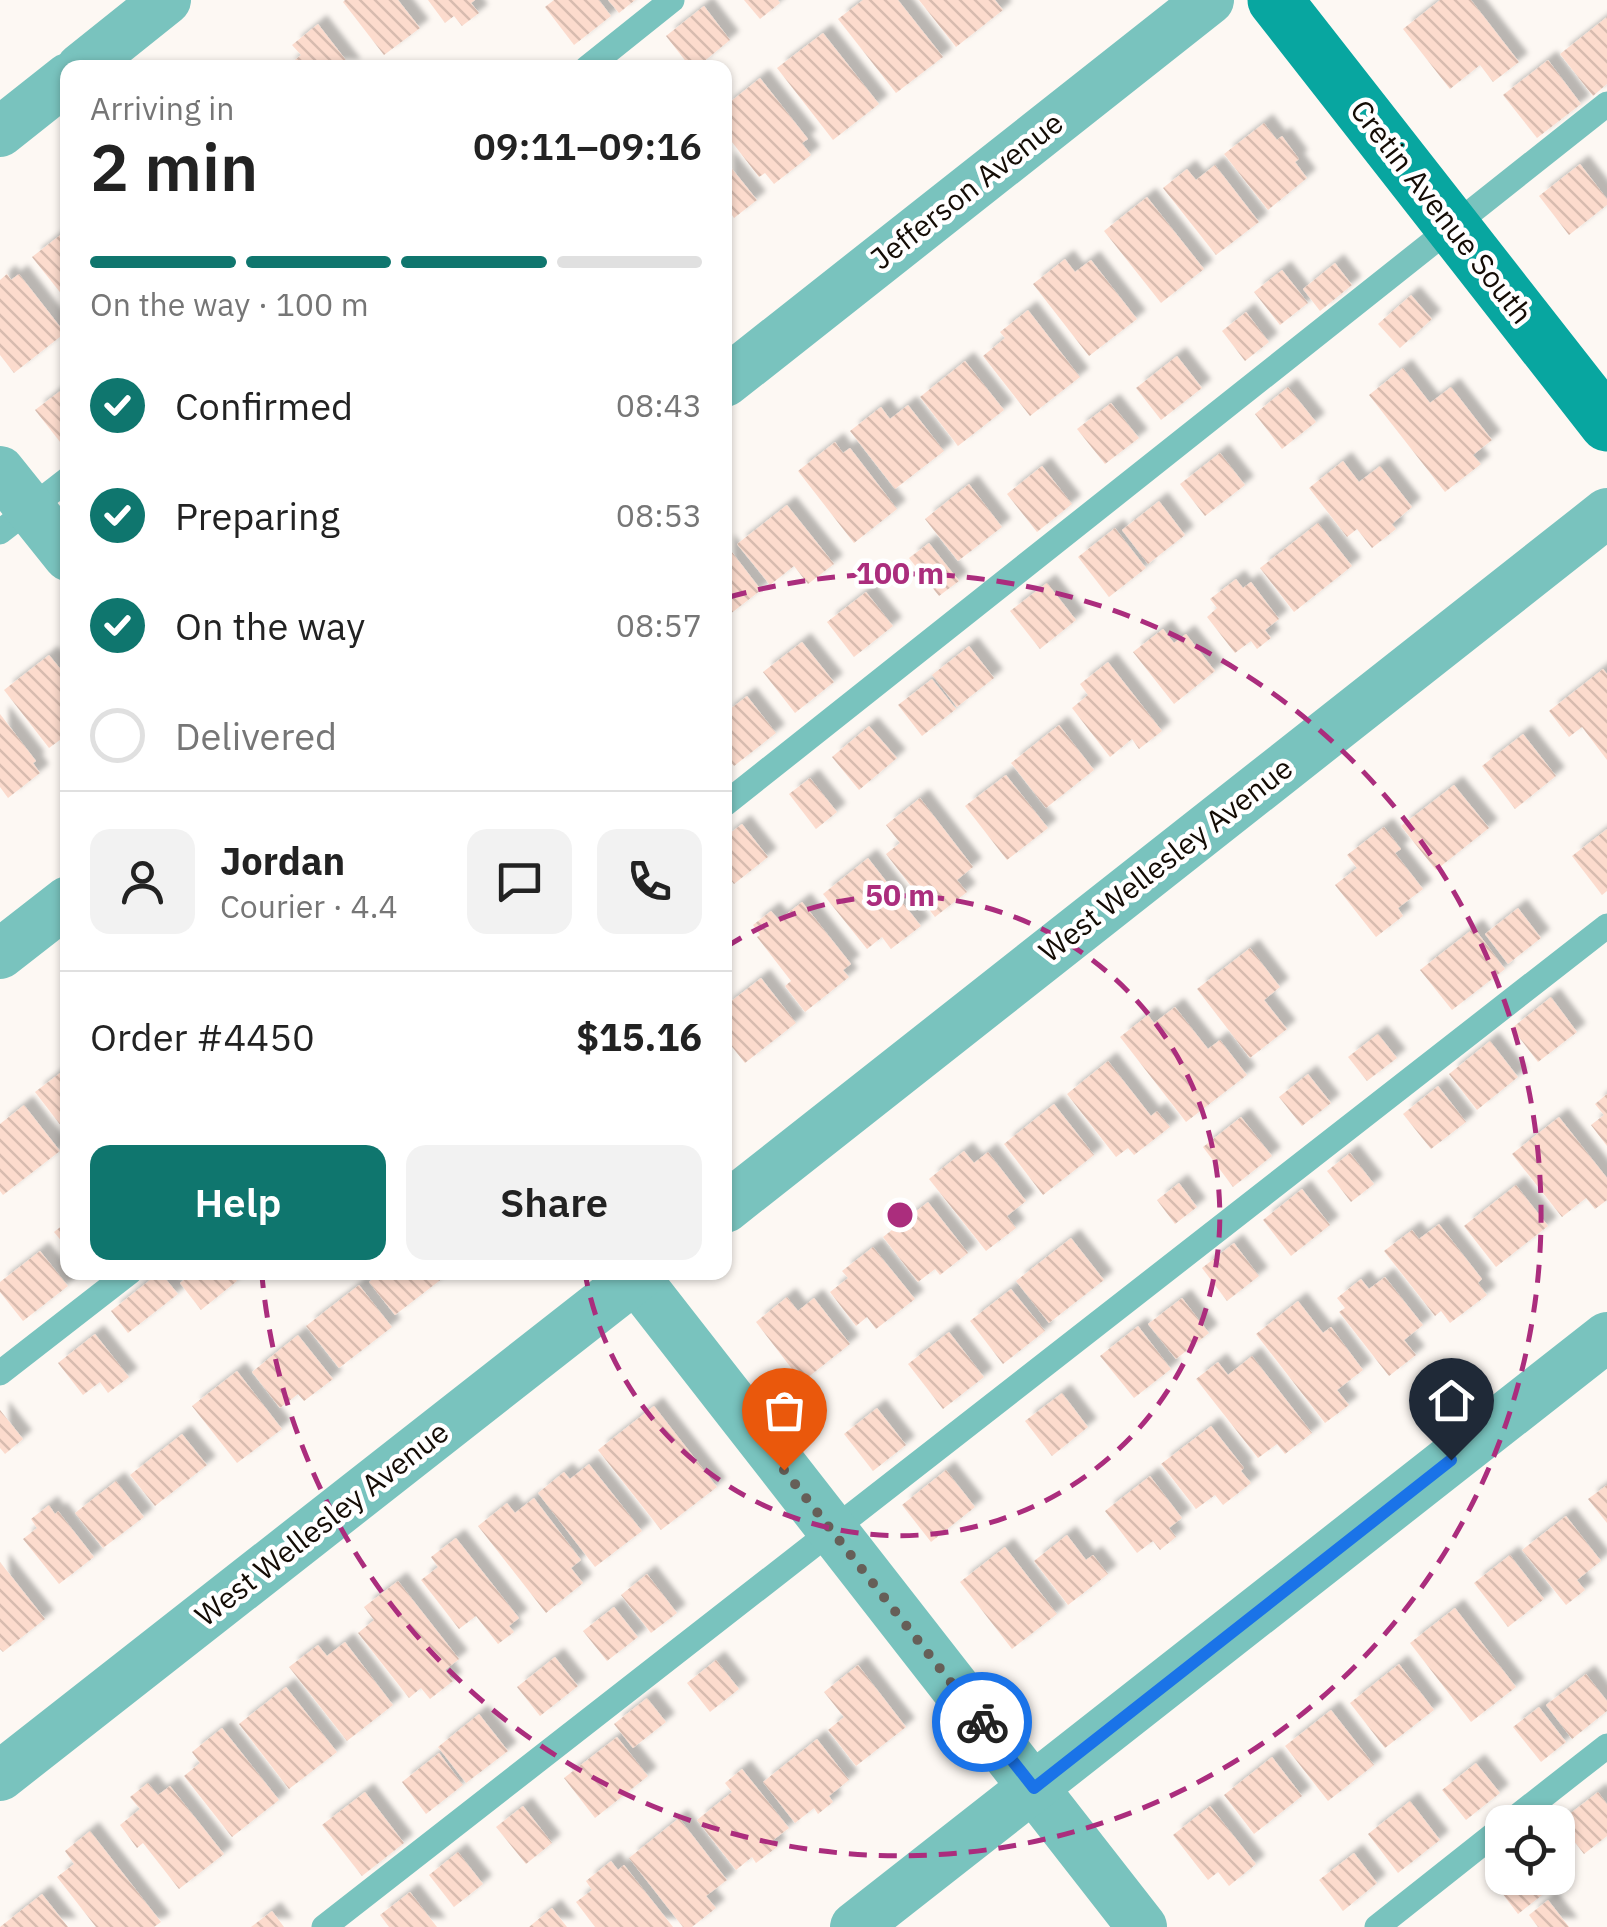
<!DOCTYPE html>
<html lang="en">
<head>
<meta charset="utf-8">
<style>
  :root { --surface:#fff; --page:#f2f2f2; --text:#222; --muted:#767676; --line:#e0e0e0; --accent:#0f766e }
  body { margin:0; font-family:"IBM Plex Sans",sans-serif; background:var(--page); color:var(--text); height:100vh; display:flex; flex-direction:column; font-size:38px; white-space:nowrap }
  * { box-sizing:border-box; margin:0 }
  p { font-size:32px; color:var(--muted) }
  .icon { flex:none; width:55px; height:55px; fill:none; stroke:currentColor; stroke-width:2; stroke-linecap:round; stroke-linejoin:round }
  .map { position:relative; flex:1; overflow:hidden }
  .panel { position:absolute; left:60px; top:60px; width:672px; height:1220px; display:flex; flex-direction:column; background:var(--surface); border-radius:20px; box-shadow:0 2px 8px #0004 }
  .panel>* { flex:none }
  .fabs { position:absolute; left:1485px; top:1805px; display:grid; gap:20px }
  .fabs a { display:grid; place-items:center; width:90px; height:90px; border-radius:20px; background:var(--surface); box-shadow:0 2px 8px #0004; font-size:50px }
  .pin { position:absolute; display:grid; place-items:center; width:85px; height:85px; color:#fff; margin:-102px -42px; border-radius:50% 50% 50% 0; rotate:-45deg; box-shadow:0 0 10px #0007 }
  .pin .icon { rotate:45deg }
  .courier { position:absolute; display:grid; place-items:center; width:100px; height:100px; margin:-50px; border:8px solid #1a73e8; border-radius:50%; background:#fff; color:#222; box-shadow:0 2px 12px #0007 }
  .overview em { font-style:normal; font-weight:600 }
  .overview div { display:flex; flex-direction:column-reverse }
  .overview { display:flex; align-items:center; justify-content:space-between; height:170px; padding:0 30px }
  h1 { font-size:65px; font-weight:600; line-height:75px }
  .bar { display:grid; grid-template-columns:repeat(4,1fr); gap:15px 10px; align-content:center; height:120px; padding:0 30px }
  .bar i { height:12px; border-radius:8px; background:var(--line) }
  .bar .selected { background:var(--accent) }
  .bar p { grid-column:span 4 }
  .line { display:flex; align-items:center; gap:25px; padding:0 30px; border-top:2px solid var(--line) }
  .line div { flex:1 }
  .round { display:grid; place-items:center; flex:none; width:105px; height:105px; border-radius:20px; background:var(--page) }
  ol { padding:0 30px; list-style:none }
  li { display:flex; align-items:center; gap:30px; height:110px }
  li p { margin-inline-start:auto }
  li .icon { padding:10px; border-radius:50%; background:var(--accent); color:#fff; stroke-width:4 }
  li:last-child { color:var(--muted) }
  li i { width:55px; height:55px; border:5px solid var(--line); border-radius:50% }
  .cta { display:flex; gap:20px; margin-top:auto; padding:20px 30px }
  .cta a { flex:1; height:115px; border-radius:20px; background:var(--accent); color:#fff; font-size:40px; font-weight:600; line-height:115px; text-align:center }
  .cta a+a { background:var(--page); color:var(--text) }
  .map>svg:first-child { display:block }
  .building { fill:url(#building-back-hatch); filter:url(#shadow) }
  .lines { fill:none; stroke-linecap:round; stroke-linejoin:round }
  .service { stroke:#79c3be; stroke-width:25 }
  .minor { stroke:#79c3be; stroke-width:50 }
  .secondary { stroke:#08a6a0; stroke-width:55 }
  .done { stroke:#665f58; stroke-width:10; stroke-dasharray:0 18 }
  .route { stroke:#1a73e8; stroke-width:12 }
  .ring { fill:none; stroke:#ab2d7d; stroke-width:5; stroke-dasharray:18 12 }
  .labels { text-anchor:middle; stroke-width:9; stroke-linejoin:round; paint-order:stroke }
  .street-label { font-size:30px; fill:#140c05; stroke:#fff }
  .centre { fill:#ab2d7d; stroke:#fff; stroke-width:5 }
  .ring-label { font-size:30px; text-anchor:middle; font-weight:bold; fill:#ab2d7d; stroke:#fff; stroke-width:9; stroke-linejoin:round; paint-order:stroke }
</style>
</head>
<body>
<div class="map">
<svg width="1607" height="1927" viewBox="0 0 1607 1927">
  <defs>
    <pattern id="building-back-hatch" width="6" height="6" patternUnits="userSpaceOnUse" patternTransform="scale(2.5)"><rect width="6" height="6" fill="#fcdbcd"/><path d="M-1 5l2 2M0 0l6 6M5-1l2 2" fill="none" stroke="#d7bbaf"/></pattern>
    <filter id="shadow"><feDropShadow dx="9" dy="-9" stdDeviation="2.5" flood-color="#0004"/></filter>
  </defs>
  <rect width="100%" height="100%" fill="#fdf8f3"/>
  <g class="building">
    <polygon points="345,0 398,0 420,28 384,55 343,2"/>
    <polygon points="428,0 475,0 471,3 479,13 462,26 454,16 445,23"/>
    <polygon points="554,0 599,0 611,16 574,45 545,7"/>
    <polygon points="608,0 635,0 619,13"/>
    <polygon points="744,0 778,0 780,3 760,19"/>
    <polygon points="863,0 898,0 943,57 896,93 838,19"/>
    <polygon points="919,0 995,0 1003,10 956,47"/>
    <polygon points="1440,0 1471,0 1519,62 1493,82 1480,65 1450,89 1403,29"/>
    <polygon points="704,6 730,40 696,68 691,68 666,36"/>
    <polygon points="1607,17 1607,84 1593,96 1560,54"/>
    <polygon points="318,24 352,68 285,68 301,55 292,45"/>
    <polygon points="823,33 879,104 833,140 777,68"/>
    <polygon points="1548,60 1581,104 1537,138 1503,95"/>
    <polygon points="760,78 808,139 802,143 811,155 774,184 765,173 759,177 725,133 725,106"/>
    <polygon points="1264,123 1277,140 1282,136 1299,159 1295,162 1307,178 1268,210 1224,154"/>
    <polygon points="725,160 757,200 734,218 730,212 725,216"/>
    <polygon points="1580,164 1607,199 1607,205 1569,235 1539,196"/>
    <polygon points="1215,165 1259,222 1216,255 1163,188 1187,169 1196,180"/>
    <polygon points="1147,197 1204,269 1161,303 1104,231"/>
    <polygon points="68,229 68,293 63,296 32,257"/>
    <polygon points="1065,259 1075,272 1091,260 1137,319 1089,356 1033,284"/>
    <polygon points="1335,263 1352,285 1320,311 1303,289"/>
    <polygon points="1282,270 1308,303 1280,325 1254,292"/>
    <polygon points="7,274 11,280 19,274 65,333 14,373 0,355 0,280"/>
    <polygon points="1411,295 1432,319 1400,348 1378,324"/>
    <polygon points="1028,310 1080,377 1030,416 983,356 1005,338 1000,332"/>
    <polygon points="1246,312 1269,342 1245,361 1222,331"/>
    <polygon points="1177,356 1202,388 1161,420 1136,388"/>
    <polygon points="965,361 1004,410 958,446 920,397"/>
    <polygon points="1403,368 1430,403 1451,387 1492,440 1473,455 1481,464 1445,492 1369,395"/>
    <polygon points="68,385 68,444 64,447 35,410"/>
    <polygon points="1288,387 1316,422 1282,449 1255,414"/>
    <polygon points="1111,403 1139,438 1105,464 1077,429"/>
    <polygon points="908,405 944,451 895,489 850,431 881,407 890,419"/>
    <polygon points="835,442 843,453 850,448 897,509 854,543 798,471"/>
    <polygon points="1220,453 1245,485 1205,516 1180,484"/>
    <polygon points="1343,461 1359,482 1380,466 1412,507 1392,524 1396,529 1372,548 1357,529 1347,537 1309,488"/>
    <polygon points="1042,466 1072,504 1037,532 1007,494"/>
    <polygon points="969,484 1002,527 958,561 925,519"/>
    <polygon points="1159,501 1185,535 1148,564 1122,530"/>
    <polygon points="787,505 834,564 808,584 794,566 770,585 737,544"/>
    <polygon points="1318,523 1352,566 1294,612 1260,568"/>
    <polygon points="1115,528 1146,568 1109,597 1078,557"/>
    <polygon points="725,543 761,590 725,618"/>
    <polygon points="929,543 959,581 939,596 909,558"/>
    <polygon points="1236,579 1243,588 1251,582 1279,619 1265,630 1271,638 1257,649 1251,641 1235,653 1207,617 1217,608 1210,599"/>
    <polygon points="1047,583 1076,620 1040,649 1010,611"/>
    <polygon points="866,592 893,626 854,657 827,622"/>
    <polygon points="1163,629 1174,643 1186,634 1215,671 1174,704 1133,652"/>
    <polygon points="802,642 834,682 795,713 763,672"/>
    <polygon points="969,646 994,678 957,707 932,675"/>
    <polygon points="49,655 68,678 68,734 49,748 4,690"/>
    <polygon points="1108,662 1162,731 1139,749 1132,739 1110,757 1072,708 1088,695 1080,684"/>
    <polygon points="1603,669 1607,674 1607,760 1582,727 1569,737 1549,711"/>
    <polygon points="932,679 956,709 922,736 898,705"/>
    <polygon points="747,696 776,733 734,766 725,754 725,713"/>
    <polygon points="0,714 36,761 33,763 40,773 8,798 0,787"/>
    <polygon points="1059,725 1094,770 1046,808 1011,763"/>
    <polygon points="869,726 897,758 859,790 832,757"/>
    <polygon points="1523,734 1556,776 1515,809 1482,766"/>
    <polygon points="1006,775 1048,828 1007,860 965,806"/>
    <polygon points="810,778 837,812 816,829 789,794"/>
    <polygon points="1454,785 1489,828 1436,870 1401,826"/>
    <polygon points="920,798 973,867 957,880 967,892 935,917 886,854 900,843 886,825"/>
    <polygon points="742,824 768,857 734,884 725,873 725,837"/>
    <polygon points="1384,827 1401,849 1395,853 1423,889 1398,908 1403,916 1376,937 1335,885 1357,868 1347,855"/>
    <polygon points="1607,829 1607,891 1602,895 1572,856"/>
    <polygon points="868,858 921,926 891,949 882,937 867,949 823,894"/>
    <polygon points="802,902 851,964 843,970 849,977 805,1012 785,986 791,981 757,937 760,935 753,925 771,911 779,920"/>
    <polygon points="1518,908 1541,938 1508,964 1485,934"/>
    <polygon points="1474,928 1505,969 1452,1010 1420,970"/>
    <polygon points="1250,948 1280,987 1264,1000 1287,1029 1250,1058 1197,989"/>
    <polygon points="761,978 796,1023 745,1063 725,1038 725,1006"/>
    <polygon points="1551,997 1577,1032 1538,1062 1512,1028"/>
    <polygon points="1175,1007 1208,1049 1220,1040 1247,1075 1186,1122 1120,1037 1148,1015 1154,1023"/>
    <polygon points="1378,1034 1397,1058 1367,1081 1348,1057"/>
    <polygon points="1490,1041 1518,1077 1477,1110 1449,1074"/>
    <polygon points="1108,1061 1151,1116 1157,1111 1170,1127 1134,1155 1128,1148 1116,1157 1067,1094"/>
    <polygon points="68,1067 68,1129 65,1131 35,1092"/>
    <polygon points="1308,1074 1331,1103 1302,1126 1279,1097"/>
    <polygon points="1438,1086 1466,1122 1431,1149 1403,1114"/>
    <polygon points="1607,1094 1607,1146 1591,1125 1604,1115 1595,1104"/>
    <polygon points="1054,1104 1094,1155 1043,1195 1004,1144"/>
    <polygon points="24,1105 60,1151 3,1195 0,1191 0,1124"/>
    <polygon points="1241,1117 1272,1156 1233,1187 1203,1147"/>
    <polygon points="1559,1117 1607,1178 1607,1200 1595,1209 1586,1198 1562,1217 1512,1154"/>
    <polygon points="964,1151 974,1163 988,1152 1026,1201 1007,1216 1016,1228 986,1251 929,1179"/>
    <polygon points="1350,1153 1374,1184 1351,1202 1327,1171"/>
    <polygon points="1179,1183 1197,1207 1175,1224 1157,1200"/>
    <polygon points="1516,1185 1548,1226 1496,1267 1464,1226"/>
    <polygon points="1302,1189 1330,1225 1291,1256 1263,1220"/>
    <polygon points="928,1202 968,1253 940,1275 935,1269 918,1282 883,1237"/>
    <polygon points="68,1221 68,1249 54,1232"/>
    <polygon points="1439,1224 1482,1279 1478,1283 1487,1295 1450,1323 1441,1311 1435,1316 1384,1251 1412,1230 1419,1239"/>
    <polygon points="1071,1238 1104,1280 1049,1323 1016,1281"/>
    <polygon points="1234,1243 1259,1276 1227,1301 1202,1268"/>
    <polygon points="873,1247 915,1299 876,1329 867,1317 856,1326 830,1292 848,1278 842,1271"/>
    <polygon points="40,1251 68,1286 23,1321 0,1292 0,1282"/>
    <polygon points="160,1272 178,1294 128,1333 111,1311"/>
    <polygon points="194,1272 230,1272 237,1281 201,1310 180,1283"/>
    <polygon points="381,1272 439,1272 443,1278 395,1315 369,1282"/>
    <polygon points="1385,1277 1423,1325 1404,1340 1416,1355 1389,1376 1339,1312 1345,1308 1337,1298 1361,1279 1369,1289"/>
    <polygon points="359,1285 392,1327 339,1368 306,1326"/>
    <polygon points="1011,1289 1045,1331 1003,1364 970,1321"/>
    <polygon points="787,1297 798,1311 814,1298 850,1344 802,1382 756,1322"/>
    <polygon points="1182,1298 1209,1333 1176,1359 1148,1324"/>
    <polygon points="1298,1301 1323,1333 1331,1327 1363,1370 1337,1390 1349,1405 1325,1423 1256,1334"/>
    <polygon points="1138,1326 1171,1369 1134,1398 1100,1356"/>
    <polygon points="949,1332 984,1377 943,1409 908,1364"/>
    <polygon points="95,1334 129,1377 108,1393 100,1382 83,1395 58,1363"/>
    <polygon points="298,1335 333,1379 304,1401 298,1394 280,1408 252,1372"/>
    <polygon points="1252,1356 1312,1433 1285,1454 1277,1444 1258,1458 1196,1379 1218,1362 1228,1375"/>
    <polygon points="237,1371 282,1429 237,1463 192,1406"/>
    <polygon points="1062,1393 1088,1427 1052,1456 1025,1421"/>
    <polygon points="654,1406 717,1487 661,1530 598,1450"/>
    <polygon points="877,1408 906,1445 873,1471 844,1434"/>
    <polygon points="0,1410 23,1439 5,1454 0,1448"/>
    <polygon points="1211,1426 1244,1468 1241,1471 1251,1483 1223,1505 1215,1495 1196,1509 1161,1464"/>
    <polygon points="182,1434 207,1465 155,1506 130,1475"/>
    <polygon points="589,1464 642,1531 595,1567 538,1493 564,1472 570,1479"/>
    <polygon points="946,1470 975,1507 931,1542 902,1505"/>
    <polygon points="1150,1476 1182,1518 1169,1528 1176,1537 1160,1550 1153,1541 1137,1553 1105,1511"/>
    <polygon points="116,1481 144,1517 103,1548 75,1513"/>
    <polygon points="1607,1485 1607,1523 1588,1499"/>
    <polygon points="534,1498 581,1560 571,1568 583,1583 546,1613 478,1526 507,1503 515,1513"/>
    <polygon points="49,1505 55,1514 58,1511 94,1557 59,1584 23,1539 37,1528 31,1519"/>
    <polygon points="1566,1516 1601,1561 1577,1580 1585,1590 1566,1605 1522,1550"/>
    <polygon points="1067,1535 1086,1560 1093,1555 1108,1574 1068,1605 1034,1561"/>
    <polygon points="456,1538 519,1618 509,1626 514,1632 498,1644 476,1616 459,1629 421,1580 438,1567 431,1557"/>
    <polygon points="1005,1547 1057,1614 1012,1649 960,1582"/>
    <polygon points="1510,1555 1544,1599 1508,1627 1474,1583"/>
    <polygon points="0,1562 45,1619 3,1652 0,1649"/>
    <polygon points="647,1574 677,1613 651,1633 621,1595"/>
    <polygon points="398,1581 459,1659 445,1670 453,1681 430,1699 421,1688 409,1698 358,1633 374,1620 364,1607"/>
    <polygon points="614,1607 638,1637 607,1661 583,1631"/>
    <polygon points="1455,1608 1516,1687 1471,1722 1410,1643"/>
    <polygon points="345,1642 393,1705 347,1741 289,1667 318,1645 327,1656"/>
    <polygon points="555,1657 578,1686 540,1716 517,1687"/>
    <polygon points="716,1660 739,1689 710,1712 687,1683"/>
    <polygon points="1399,1664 1434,1710 1385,1748 1350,1703"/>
    <polygon points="858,1665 906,1727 856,1766 828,1730 844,1717 824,1692"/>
    <polygon points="1586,1674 1607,1701 1607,1711 1572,1739 1546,1705"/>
    <polygon points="286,1687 337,1752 289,1789 239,1724"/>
    <polygon points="647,1698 666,1722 633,1748 614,1724"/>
    <polygon points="1539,1707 1566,1742 1541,1762 1513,1727"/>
    <polygon points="1331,1710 1374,1765 1328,1801 1285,1746"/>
    <polygon points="479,1714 508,1751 466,1783 438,1747"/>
    <polygon points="222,1728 279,1800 232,1837 184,1776 200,1763 192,1752"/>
    <polygon points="617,1737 648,1776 595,1818 564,1778"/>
    <polygon points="817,1739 849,1780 829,1796 833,1802 818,1814 814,1808 795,1823 763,1782"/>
    <polygon points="439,1753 463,1785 426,1814 402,1782"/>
    <polygon points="1272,1757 1302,1796 1254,1834 1224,1795"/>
    <polygon points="1476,1763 1500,1793 1466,1820 1442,1790"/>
    <polygon points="742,1769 789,1828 772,1841 777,1847 756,1863 752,1857 736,1870 697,1820 732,1792 725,1783"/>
    <polygon points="148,1783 158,1795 170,1786 224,1854 179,1889 143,1843 137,1848 120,1825 140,1809 130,1797"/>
    <polygon points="365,1792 404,1843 362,1876 322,1825"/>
    <polygon points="1598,1792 1607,1804 1607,1836 1584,1854 1559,1822"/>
    <polygon points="1410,1801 1440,1840 1398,1873 1368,1834"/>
    <polygon points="523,1806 552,1843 526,1864 496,1827"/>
    <polygon points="1210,1806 1256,1864 1229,1886 1218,1872 1208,1880 1173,1835"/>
    <polygon points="679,1818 727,1880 706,1896 716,1908 692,1927 683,1927 629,1858"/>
    <polygon points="90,1831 161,1922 154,1927 96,1927 57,1877 74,1864 65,1851"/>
    <polygon points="458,1852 483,1884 454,1907 429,1875"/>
    <polygon points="1354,1853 1377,1883 1343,1911 1319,1880"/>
    <polygon points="611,1861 618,1870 624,1865 673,1927 595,1927 576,1902 592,1890 586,1881"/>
    <polygon points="1502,1866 1502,1878 1543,1878 1551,1888 1518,1914 1489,1876"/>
    <polygon points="410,1892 437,1927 389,1927 380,1915"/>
    <polygon points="42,1894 68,1927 0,1927"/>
    <polygon points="1548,1900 1569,1927 1538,1927 1529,1915"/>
    <polygon points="552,1908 567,1927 529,1927"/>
    <polygon points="272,1911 284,1927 251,1927"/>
  </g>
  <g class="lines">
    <g class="service">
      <polyline points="587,68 672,0"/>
      <polyline points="0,532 68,479"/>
      <polyline points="725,804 1607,104"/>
      <polyline points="0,1373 130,1272"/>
      <polyline points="1510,1822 1607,1746"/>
      <polyline points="324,1927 1607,926"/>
      <polyline points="1377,1927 1502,1828"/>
    </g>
    <g class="minor">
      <polyline points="81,68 166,0"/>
      <polyline points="0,132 68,78"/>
      <polyline points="725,382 1209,0"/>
      <polyline points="0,471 68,556"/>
      <polyline points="0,954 68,901"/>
      <polyline points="725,1208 1607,513"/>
      <polyline points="631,1272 1142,1927"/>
      <polyline points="0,1776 643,1272"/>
      <polyline points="855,1927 1607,1337"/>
    </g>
    <polyline class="secondary" points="1275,0 1607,424"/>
  </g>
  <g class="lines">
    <polyline class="done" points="784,1470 982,1722"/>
    <polyline class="route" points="982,1722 1034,1788 1451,1460"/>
  </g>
  <g class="ring">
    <path d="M726 947A320 320 0 1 1 585 1273"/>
    <path d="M729 597A641 641 0 1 1 262 1276"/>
  </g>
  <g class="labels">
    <g class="street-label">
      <text transform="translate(967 191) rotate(-38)" y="10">Jefferson Avenue</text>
      <text transform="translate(1441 212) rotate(52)" y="10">Cretin Avenue South</text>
      <text transform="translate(1166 860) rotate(-38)" y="10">West Wellesley Avenue</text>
      <text transform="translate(322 1524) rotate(-38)" y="10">West Wellesley Avenue</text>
    </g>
  </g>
  <circle cx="900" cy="1215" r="15" class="centre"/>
  <g class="ring-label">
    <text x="900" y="584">100 m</text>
    <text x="900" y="906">50 m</text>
  </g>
</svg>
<div class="fabs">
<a><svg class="icon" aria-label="locate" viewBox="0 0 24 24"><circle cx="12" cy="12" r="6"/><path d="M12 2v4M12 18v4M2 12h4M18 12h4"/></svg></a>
</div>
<div class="pin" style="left:784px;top:1470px;background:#ea580c"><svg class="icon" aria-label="bag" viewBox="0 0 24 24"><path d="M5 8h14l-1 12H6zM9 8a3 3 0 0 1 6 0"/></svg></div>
<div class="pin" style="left:1451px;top:1460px;background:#1f2937"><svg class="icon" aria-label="home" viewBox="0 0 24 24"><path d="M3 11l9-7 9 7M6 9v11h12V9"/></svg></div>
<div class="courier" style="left:982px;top:1722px"><svg class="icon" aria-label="bike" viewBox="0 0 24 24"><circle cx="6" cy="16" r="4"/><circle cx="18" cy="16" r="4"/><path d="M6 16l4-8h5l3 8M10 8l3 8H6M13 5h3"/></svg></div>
<section class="panel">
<div class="overview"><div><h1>2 min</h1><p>Arriving in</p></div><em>09:11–09:16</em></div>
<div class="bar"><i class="selected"></i><i class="selected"></i><i class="selected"></i><i></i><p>On the way · 100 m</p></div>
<ol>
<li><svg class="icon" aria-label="check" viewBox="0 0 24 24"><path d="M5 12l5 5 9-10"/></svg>Confirmed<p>08:43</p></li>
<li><svg class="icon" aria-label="check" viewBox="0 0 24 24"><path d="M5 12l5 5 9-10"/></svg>Preparing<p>08:53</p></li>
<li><svg class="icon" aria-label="check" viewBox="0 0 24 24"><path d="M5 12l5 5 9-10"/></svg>On the way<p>08:57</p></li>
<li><i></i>Delivered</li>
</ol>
<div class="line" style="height:180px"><a class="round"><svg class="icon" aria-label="person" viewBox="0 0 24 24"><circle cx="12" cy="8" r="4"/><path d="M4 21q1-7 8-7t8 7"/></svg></a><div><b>Jordan</b><p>Courier · 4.4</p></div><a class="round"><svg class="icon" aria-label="chat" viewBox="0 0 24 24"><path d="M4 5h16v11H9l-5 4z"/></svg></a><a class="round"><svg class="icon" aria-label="phone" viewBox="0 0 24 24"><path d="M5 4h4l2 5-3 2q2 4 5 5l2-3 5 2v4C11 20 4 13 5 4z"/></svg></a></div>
<div class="line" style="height:130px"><div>Order #4450</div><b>$15.16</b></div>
<div class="cta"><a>Help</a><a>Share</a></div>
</section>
</div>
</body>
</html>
